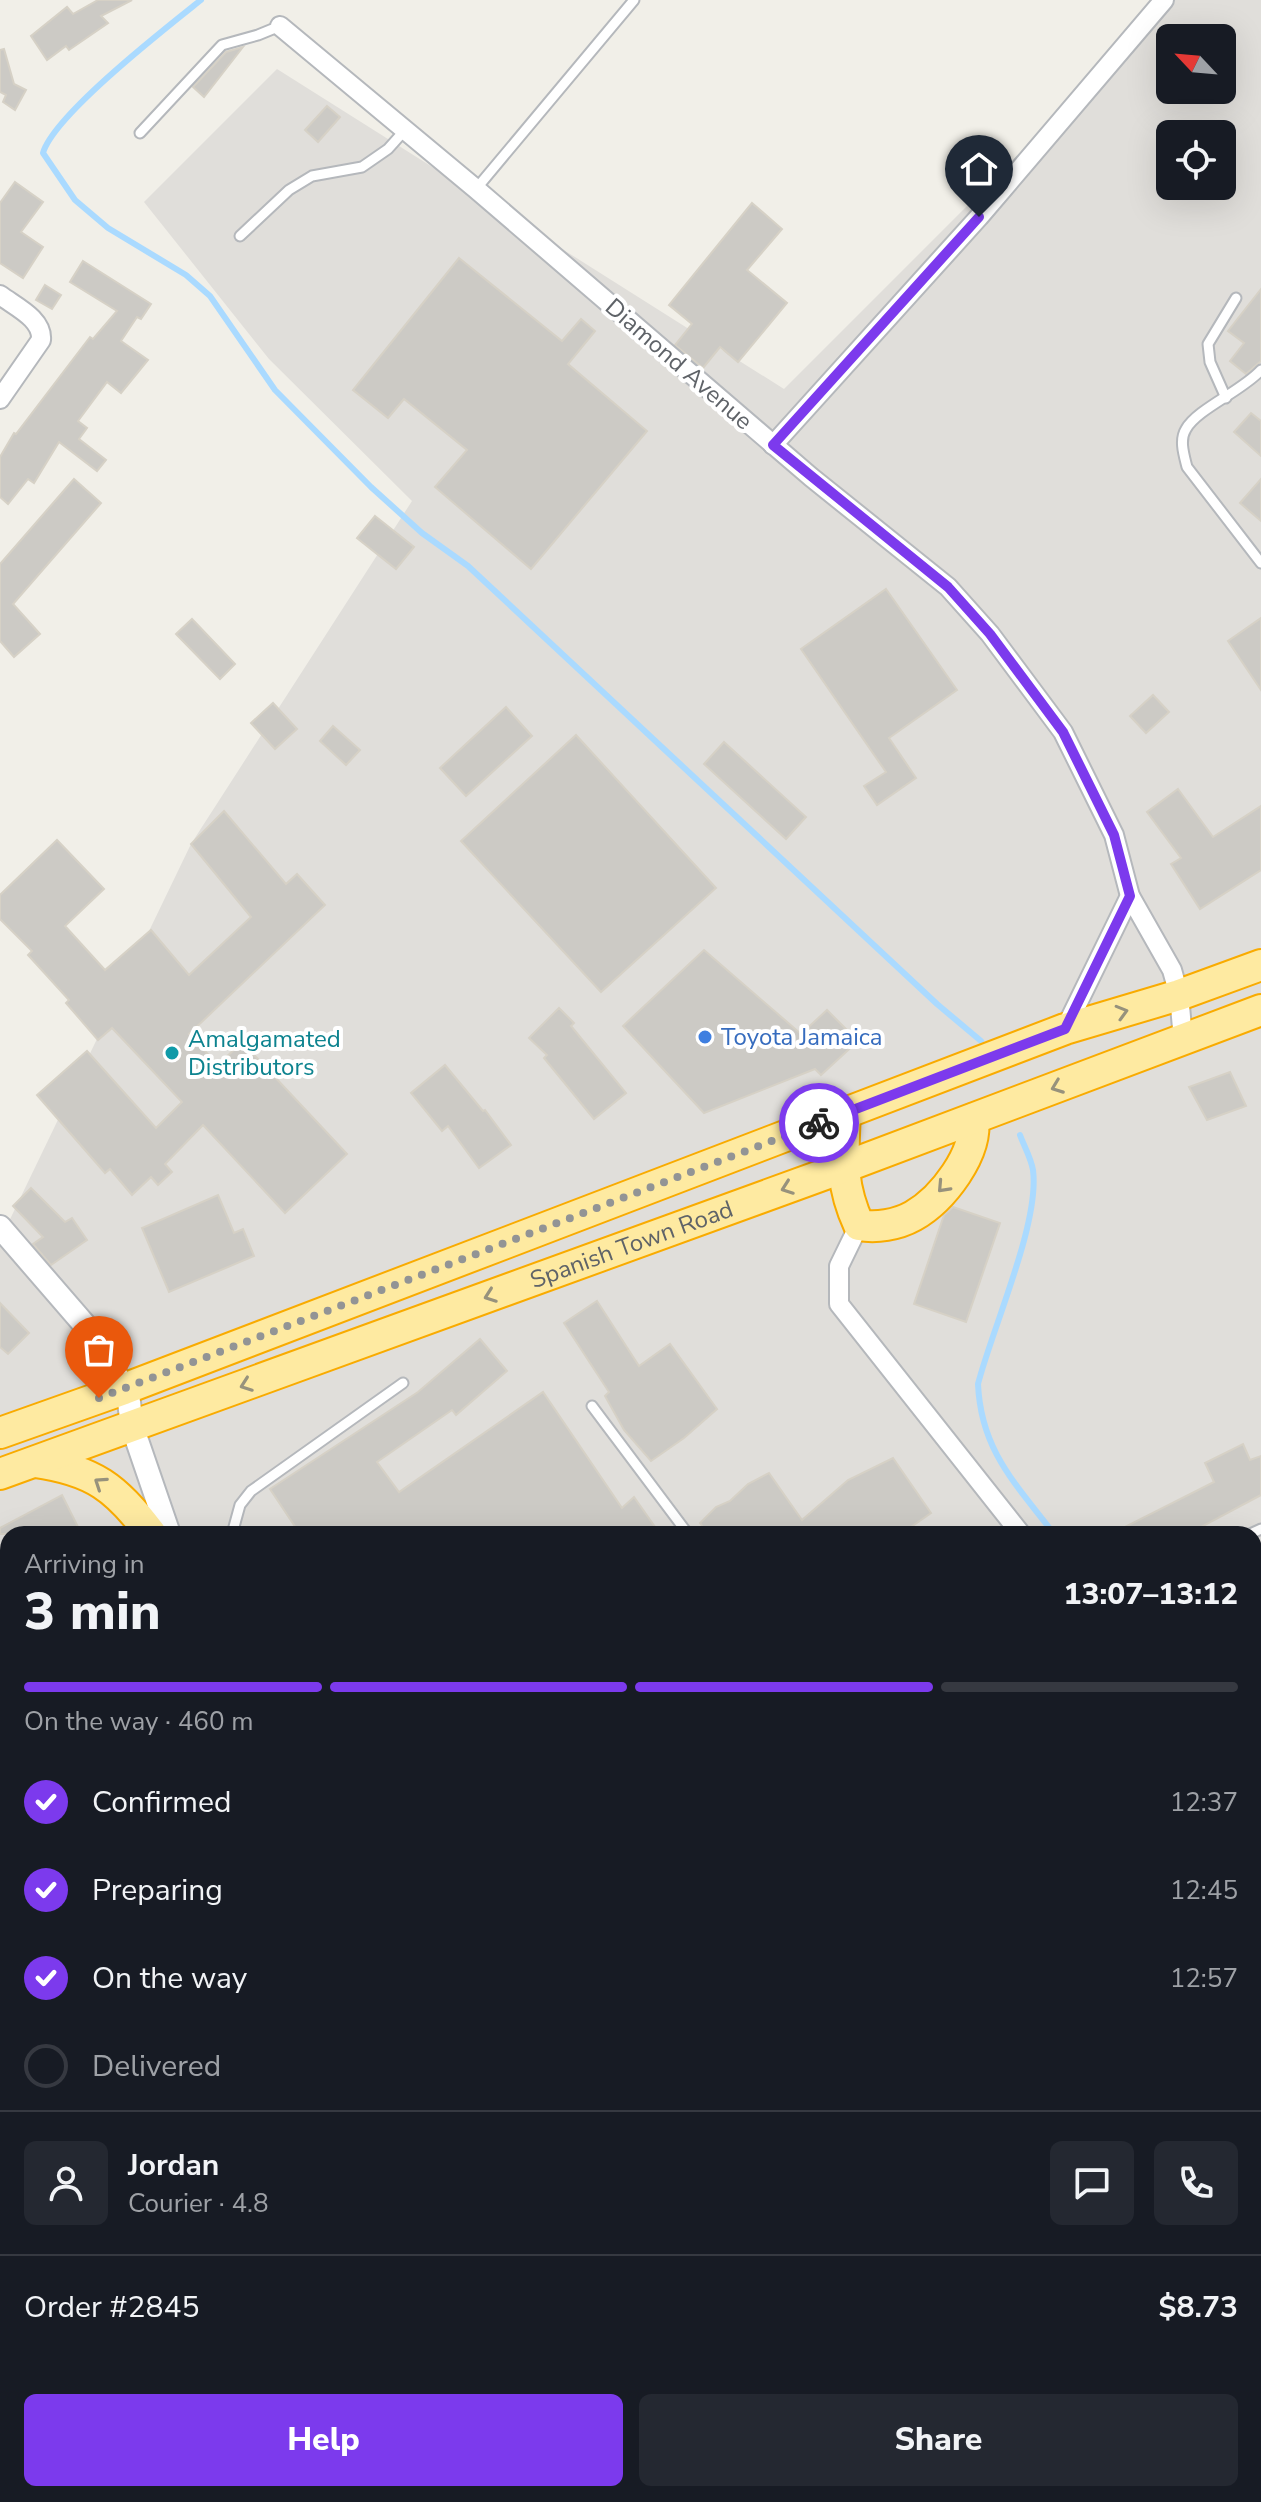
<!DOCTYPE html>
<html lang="en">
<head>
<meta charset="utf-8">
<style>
  :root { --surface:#171b24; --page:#242831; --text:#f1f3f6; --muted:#9ea1a6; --line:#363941; --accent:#7c3aed }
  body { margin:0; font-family:"Nunito Sans",sans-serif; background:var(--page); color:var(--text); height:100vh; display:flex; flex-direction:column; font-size:30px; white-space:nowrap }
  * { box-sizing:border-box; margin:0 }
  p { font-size:26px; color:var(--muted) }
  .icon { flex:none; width:44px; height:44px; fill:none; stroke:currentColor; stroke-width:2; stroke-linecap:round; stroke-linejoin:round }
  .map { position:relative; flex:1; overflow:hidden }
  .side { position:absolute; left:0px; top:1526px; width:1262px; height:976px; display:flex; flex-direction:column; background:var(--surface); border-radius:24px 24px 0 0; box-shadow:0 8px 32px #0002 }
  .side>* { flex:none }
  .needle { width:52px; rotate:296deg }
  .fabs { position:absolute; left:1156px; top:24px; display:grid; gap:16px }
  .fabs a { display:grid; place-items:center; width:80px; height:80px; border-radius:12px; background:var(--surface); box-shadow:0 8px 32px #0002; font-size:40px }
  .pin { position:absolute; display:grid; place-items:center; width:68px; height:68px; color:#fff; margin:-82px -34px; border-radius:50% 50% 50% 0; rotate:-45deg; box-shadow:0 0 8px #0007 }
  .pin .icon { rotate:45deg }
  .courier { position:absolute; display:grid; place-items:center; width:80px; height:80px; margin:-40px; border:6px solid #7c3aed; border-radius:50%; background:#fff; color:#222; box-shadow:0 2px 10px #0007 }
  .head em { font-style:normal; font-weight:800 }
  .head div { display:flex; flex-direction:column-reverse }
  .head { display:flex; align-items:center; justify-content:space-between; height:136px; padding:0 24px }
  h1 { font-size:52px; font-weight:800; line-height:60px }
  .bar { display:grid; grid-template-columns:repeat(4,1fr); gap:12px 8px; align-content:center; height:96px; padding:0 24px }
  .bar i { height:10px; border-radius:6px; background:var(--line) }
  .bar .active { background:var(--accent) }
  .bar p { grid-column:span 4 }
  .line { display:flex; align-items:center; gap:20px; padding:0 24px; border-top:2px solid var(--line) }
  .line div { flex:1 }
  .round { display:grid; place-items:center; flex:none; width:84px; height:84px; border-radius:12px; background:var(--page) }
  ol { padding:0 24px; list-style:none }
  li { display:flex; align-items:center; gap:24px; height:88px }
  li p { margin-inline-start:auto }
  li .icon { padding:8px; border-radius:50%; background:var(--accent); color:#fff; stroke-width:4 }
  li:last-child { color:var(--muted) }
  li i { width:44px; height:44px; border:4px solid var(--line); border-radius:50% }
  .button { display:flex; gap:16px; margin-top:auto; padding:16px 24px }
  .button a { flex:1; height:92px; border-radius:12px; background:var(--accent); color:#fff; font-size:32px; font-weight:800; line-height:92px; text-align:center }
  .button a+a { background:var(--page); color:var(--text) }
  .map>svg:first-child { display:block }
  .industrial { fill:#e0deda; fill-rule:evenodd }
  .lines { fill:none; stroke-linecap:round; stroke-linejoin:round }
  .stream { stroke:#aadaff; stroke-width:6 }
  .building { fill:#cccac5; stroke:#d6d1c6; stroke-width:2 }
  .service-casing { stroke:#b5b8bc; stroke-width:13 }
  .minor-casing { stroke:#b5b8bc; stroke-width:22 }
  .tertiary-casing { stroke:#b5b8bc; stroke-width:26 }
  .trunk-casing { stroke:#f9ab00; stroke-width:34 }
  .service { stroke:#fff; stroke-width:9 }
  .minor { stroke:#fff; stroke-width:18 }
  .tertiary { stroke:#fff; stroke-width:22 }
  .trunk { stroke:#feeaa1; stroke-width:30 }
  .oneway { stroke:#97927c }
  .done { stroke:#929495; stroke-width:8; stroke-dasharray:0 14.4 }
  .route { stroke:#7c3aed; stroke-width:10 }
  .shop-dot { fill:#3f7fe0; stroke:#fff; stroke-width:3 }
  .culture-dot { fill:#0f9aa8; stroke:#fff; stroke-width:3 }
  .labels { text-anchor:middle; stroke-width:8; stroke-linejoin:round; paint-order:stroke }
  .street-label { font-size:24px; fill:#5f6368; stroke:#fff }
  .shop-label { font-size:24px; fill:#366cbe; stroke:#fff; text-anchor:start }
  .culture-label { font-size:24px; fill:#0d838f; stroke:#fff; text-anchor:start }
</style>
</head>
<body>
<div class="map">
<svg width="1261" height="2502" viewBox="0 0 1261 2502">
  <rect width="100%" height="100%" fill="#f1efe8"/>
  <g class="industrial">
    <path d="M1173,0H1261V2502H1081L1073,2494H1254V1534H8V2226L0,2217V1240L191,844L412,501L269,359L144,202L277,69L784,389ZM1170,38H1222V90H1170ZM1170,134H1222V186H1170Z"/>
    <polygon points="362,2494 448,2494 440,2502 367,2502"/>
  </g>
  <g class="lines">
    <g class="stream">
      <path d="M201,0C166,28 54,115 43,153L75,200L108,228L186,275L210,296L275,390L371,487L422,533L468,566L937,1004L981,1041"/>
      <path d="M1020,1135C1024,1146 1031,1158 1033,1170C1040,1223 992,1329 978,1384C981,1451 1016,1484 1054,1534"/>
      <polyline points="1254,1921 1261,1958"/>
    </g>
  </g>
  <g class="building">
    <polygon points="98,0 132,0 101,16 108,23 69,50 66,46 47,60 31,36 67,7 73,14"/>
    <polygon points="243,47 204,97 193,87 226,52"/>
    <polygon points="4,49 14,84 26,90 15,110 3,102 6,95 0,92 0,50"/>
    <polygon points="327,106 340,117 318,142 305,130"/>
    <polygon points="15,182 43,202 21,232 43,247 23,278 0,263 0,203"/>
    <polygon points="752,203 782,229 747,270 787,303 738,362 720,347 703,368 675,345 692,324 669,305"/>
    <polygon points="459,258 562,341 581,319 595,331 568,364 647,431 531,569 435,487 467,450 404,399 388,418 353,390"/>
    <polygon points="83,261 151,304 141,319 137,317 121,341 148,360 121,393 107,382 78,421 87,428 79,439 106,460 97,471 59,442 34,483 28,479 8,504 0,497 0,457 14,433 16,434 90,337 93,339 117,311 70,282"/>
    <polygon points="45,285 61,295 52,309 36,300"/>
    <polygon points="1261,289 1261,361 1246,374 1230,361 1244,343 1228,331"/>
    <polygon points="1251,413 1261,421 1261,456 1234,432"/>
    <polygon points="74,479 101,503 13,604 40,634 14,657 0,641 0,564"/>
    <polygon points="1261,479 1261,521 1240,503"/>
    <polygon points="375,516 414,547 396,569 357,538"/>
    <polygon points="886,589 957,690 889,738 916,778 877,805 864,786 886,772 801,649"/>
    <polygon points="1261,618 1261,690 1228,641"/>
    <polygon points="192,619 235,664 220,679 176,634"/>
    <polygon points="1153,695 1169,712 1146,733 1130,716"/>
    <polygon points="273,703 297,729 275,749 251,723"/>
    <polygon points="506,707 532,736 466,796 440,768"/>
    <polygon points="333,726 360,750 346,765 320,741"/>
    <polygon points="576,735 716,888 601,992 461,841"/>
    <polygon points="724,742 806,817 786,839 704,764"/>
    <polygon points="1178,789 1213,837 1261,806 1261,870 1200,909 1171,864 1181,858 1147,812"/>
    <polygon points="224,811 286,884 297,874 325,905 189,1034 218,1065 242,1042 347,1154 285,1213 203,1125 165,1164 172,1172 158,1185 151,1177 132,1195 110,1169 105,1173 37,1095 87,1051 156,1128 182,1102 112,1028 98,1040 66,1003 69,1000 28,955 32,951 0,919 0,895 57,840 104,889 65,926 105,970 151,930 189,975 251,917 191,844"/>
    <polygon points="704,950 801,1034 827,1010 858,1041 821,1075 815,1069 704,1113 623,1026"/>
    <polygon points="559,1008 574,1023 571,1026 626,1093 594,1119 544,1058 547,1055 529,1038"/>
    <polygon points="445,1065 483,1111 485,1110 511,1145 479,1168 448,1126 442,1131 411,1093"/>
    <polygon points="1230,1072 1246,1106 1207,1120 1189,1087"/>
    <polygon points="31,1188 65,1222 72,1218 87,1240 51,1265 33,1244 43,1237 13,1206"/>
    <polygon points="218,1195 234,1233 243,1229 254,1256 169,1292 142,1228"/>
    <polygon points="953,1207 1000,1223 966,1322 914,1304 944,1215"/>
    <polygon points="597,1301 639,1366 670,1344 717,1409 684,1438 651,1461 624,1430 605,1396 609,1392 564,1323"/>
    <polygon points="0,1303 29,1333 8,1354 0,1347"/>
    <polygon points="480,1339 507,1371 456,1415 452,1410 377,1462 399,1492 543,1392 622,1508 634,1497 660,1534 300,1534 270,1489 418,1392"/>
    <polygon points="1243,1444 1250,1460 1261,1456 1261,1495 1188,1534 1111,1534 1214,1482 1205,1463"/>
    <polygon points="893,1458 931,1513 901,1534 708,1534 700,1523 716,1507 730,1501 748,1484 769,1473 802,1520 848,1480"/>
    <polygon points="62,1495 78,1527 65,1534 0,1534 0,1528"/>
  </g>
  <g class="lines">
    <defs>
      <g id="service">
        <polyline points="140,133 222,45 258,35 280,26"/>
        <polyline points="476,189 634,0"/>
        <polyline points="240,236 289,190 312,176 362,167 388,149 405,130"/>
        <path d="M1261,370C1242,391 1197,409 1186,429C1179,440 1184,455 1187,467L1261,563"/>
        <polyline points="1226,398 1210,362 1208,344 1236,298"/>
        <polyline points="592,1406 688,1534"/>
        <polyline points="232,1534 240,1505 251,1491 403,1383"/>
        <polyline points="1250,1534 1261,1529"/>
        <polyline points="0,1670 8,1664"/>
        <polyline points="1254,1757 1261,1767"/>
        <polyline points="1254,2244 1261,2252"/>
        <polyline points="1254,2265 1261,2259"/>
        <polyline points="1254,2423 1261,2417"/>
        <polyline points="1140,2494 1148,2502"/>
        <polyline points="1161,2502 1171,2494"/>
      </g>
      <g id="minor">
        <polyline points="280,26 476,189 811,477 948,587 990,634 1063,732 1114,835 1130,896 1172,970 1179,995 1183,1039"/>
        <path d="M0,295C16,307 43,319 41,340L0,399"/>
        <polyline points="773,445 979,217 1164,0"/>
        <polyline points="1065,1029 1130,896"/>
        <polyline points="859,1225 839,1266 839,1304 1021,1534"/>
        <polyline points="1254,1857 1261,1867"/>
        <polyline points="0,2479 8,2484"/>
        <polyline points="22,2494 32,2502"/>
        <polyline points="717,2494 725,2502"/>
        <polyline points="831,2494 839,2502"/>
        <polyline points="461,2502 468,2494 477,2502"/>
        <polyline points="599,2502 608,2494"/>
        <polyline points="799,2502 807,2494"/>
      </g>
      <g id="tertiary">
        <polyline points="0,1227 96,1338 124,1389 129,1402 132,1426 169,1534"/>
        <polyline points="990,2494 998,2502"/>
      </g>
      <g id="trunk">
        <path d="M845,1112C843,1156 840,1184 859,1225C876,1228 897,1225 913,1216C943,1199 978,1153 973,1119"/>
        <polyline points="0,1433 124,1389 1065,1029 1179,995 1261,965"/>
        <path d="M35,1462C93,1470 117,1488 151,1534"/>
        <path id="s1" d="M0,1474L842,1168L1261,1010"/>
      </g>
    </defs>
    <use href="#service" class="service-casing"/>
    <use href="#minor" class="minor-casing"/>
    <use href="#tertiary" class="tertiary-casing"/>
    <use href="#trunk" class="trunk-casing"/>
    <use href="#service" class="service"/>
    <use href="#minor" class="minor"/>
    <use href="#tertiary" class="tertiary"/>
    <use href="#trunk" class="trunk"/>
  </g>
  <defs><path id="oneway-chevron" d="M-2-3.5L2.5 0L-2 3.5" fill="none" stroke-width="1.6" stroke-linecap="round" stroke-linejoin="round" transform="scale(2)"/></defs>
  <g class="oneway">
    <use href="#oneway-chevron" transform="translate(1122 1012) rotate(-16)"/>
    <use href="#oneway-chevron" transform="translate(1057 1087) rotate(159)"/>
    <use href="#oneway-chevron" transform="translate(943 1187) rotate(133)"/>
    <use href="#oneway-chevron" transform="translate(787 1188) rotate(160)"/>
    <use href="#oneway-chevron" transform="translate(490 1296) rotate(160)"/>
    <use href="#oneway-chevron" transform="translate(246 1385) rotate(160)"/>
    <use href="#oneway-chevron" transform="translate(100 1483) rotate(-146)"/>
  </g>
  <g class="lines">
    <polyline class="done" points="99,1398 819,1123"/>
    <polyline class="route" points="819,1123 1065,1029 1130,896 1114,835 1063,732 990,634 948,587 773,445 979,217"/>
  </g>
  <circle class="shop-dot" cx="705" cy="1037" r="8"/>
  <circle class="culture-dot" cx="172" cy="1053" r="8"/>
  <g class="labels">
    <g class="street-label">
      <text transform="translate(679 364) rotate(41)" y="8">Diamond Avenue</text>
      <text dy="8" stroke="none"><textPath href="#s1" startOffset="672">Spanish Town Road</textPath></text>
    </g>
    <g class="shop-label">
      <text x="721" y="1045">Toyota Jamaica</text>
    </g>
    <g class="culture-label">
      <text x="188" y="1047">Amalgamated<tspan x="188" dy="28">Distributors</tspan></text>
    </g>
  </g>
</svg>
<div class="fabs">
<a><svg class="needle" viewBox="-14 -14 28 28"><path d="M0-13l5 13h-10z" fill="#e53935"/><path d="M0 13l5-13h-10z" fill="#9ea1a6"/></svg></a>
<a><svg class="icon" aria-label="locate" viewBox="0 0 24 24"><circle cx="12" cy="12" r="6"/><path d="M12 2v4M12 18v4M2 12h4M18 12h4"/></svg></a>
</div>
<div class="pin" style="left:99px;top:1398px;background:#ea580c"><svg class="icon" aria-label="bag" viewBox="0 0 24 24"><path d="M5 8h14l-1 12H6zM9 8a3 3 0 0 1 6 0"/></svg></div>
<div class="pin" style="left:979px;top:217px;background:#1f2937"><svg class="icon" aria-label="home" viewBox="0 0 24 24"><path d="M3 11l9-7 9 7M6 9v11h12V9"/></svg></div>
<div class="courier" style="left:819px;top:1123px"><svg class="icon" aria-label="bike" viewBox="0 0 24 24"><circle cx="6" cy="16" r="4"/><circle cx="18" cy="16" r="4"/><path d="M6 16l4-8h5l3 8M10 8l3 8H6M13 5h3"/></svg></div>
<section class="side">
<div class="head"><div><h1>3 min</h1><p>Arriving in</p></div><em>13:07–13:12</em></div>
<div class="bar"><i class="active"></i><i class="active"></i><i class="active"></i><i></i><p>On the way · 460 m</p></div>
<ol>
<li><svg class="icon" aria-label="check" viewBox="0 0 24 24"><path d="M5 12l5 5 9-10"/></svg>Confirmed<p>12:37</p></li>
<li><svg class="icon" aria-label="check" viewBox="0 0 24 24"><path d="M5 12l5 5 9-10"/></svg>Preparing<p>12:45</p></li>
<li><svg class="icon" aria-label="check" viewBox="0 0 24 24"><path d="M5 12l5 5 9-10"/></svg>On the way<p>12:57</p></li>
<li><i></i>Delivered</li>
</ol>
<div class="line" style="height:144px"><a class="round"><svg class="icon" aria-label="person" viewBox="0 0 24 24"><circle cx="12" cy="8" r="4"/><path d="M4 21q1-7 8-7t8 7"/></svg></a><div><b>Jordan</b><p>Courier · 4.8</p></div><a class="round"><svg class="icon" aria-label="chat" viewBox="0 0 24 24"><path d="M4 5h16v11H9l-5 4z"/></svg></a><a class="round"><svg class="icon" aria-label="phone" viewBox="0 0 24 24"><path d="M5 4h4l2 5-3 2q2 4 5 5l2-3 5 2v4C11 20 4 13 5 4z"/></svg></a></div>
<div class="line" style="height:104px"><div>Order #2845</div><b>$8.73</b></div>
<div class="button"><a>Help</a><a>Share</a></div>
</section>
</div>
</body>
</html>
